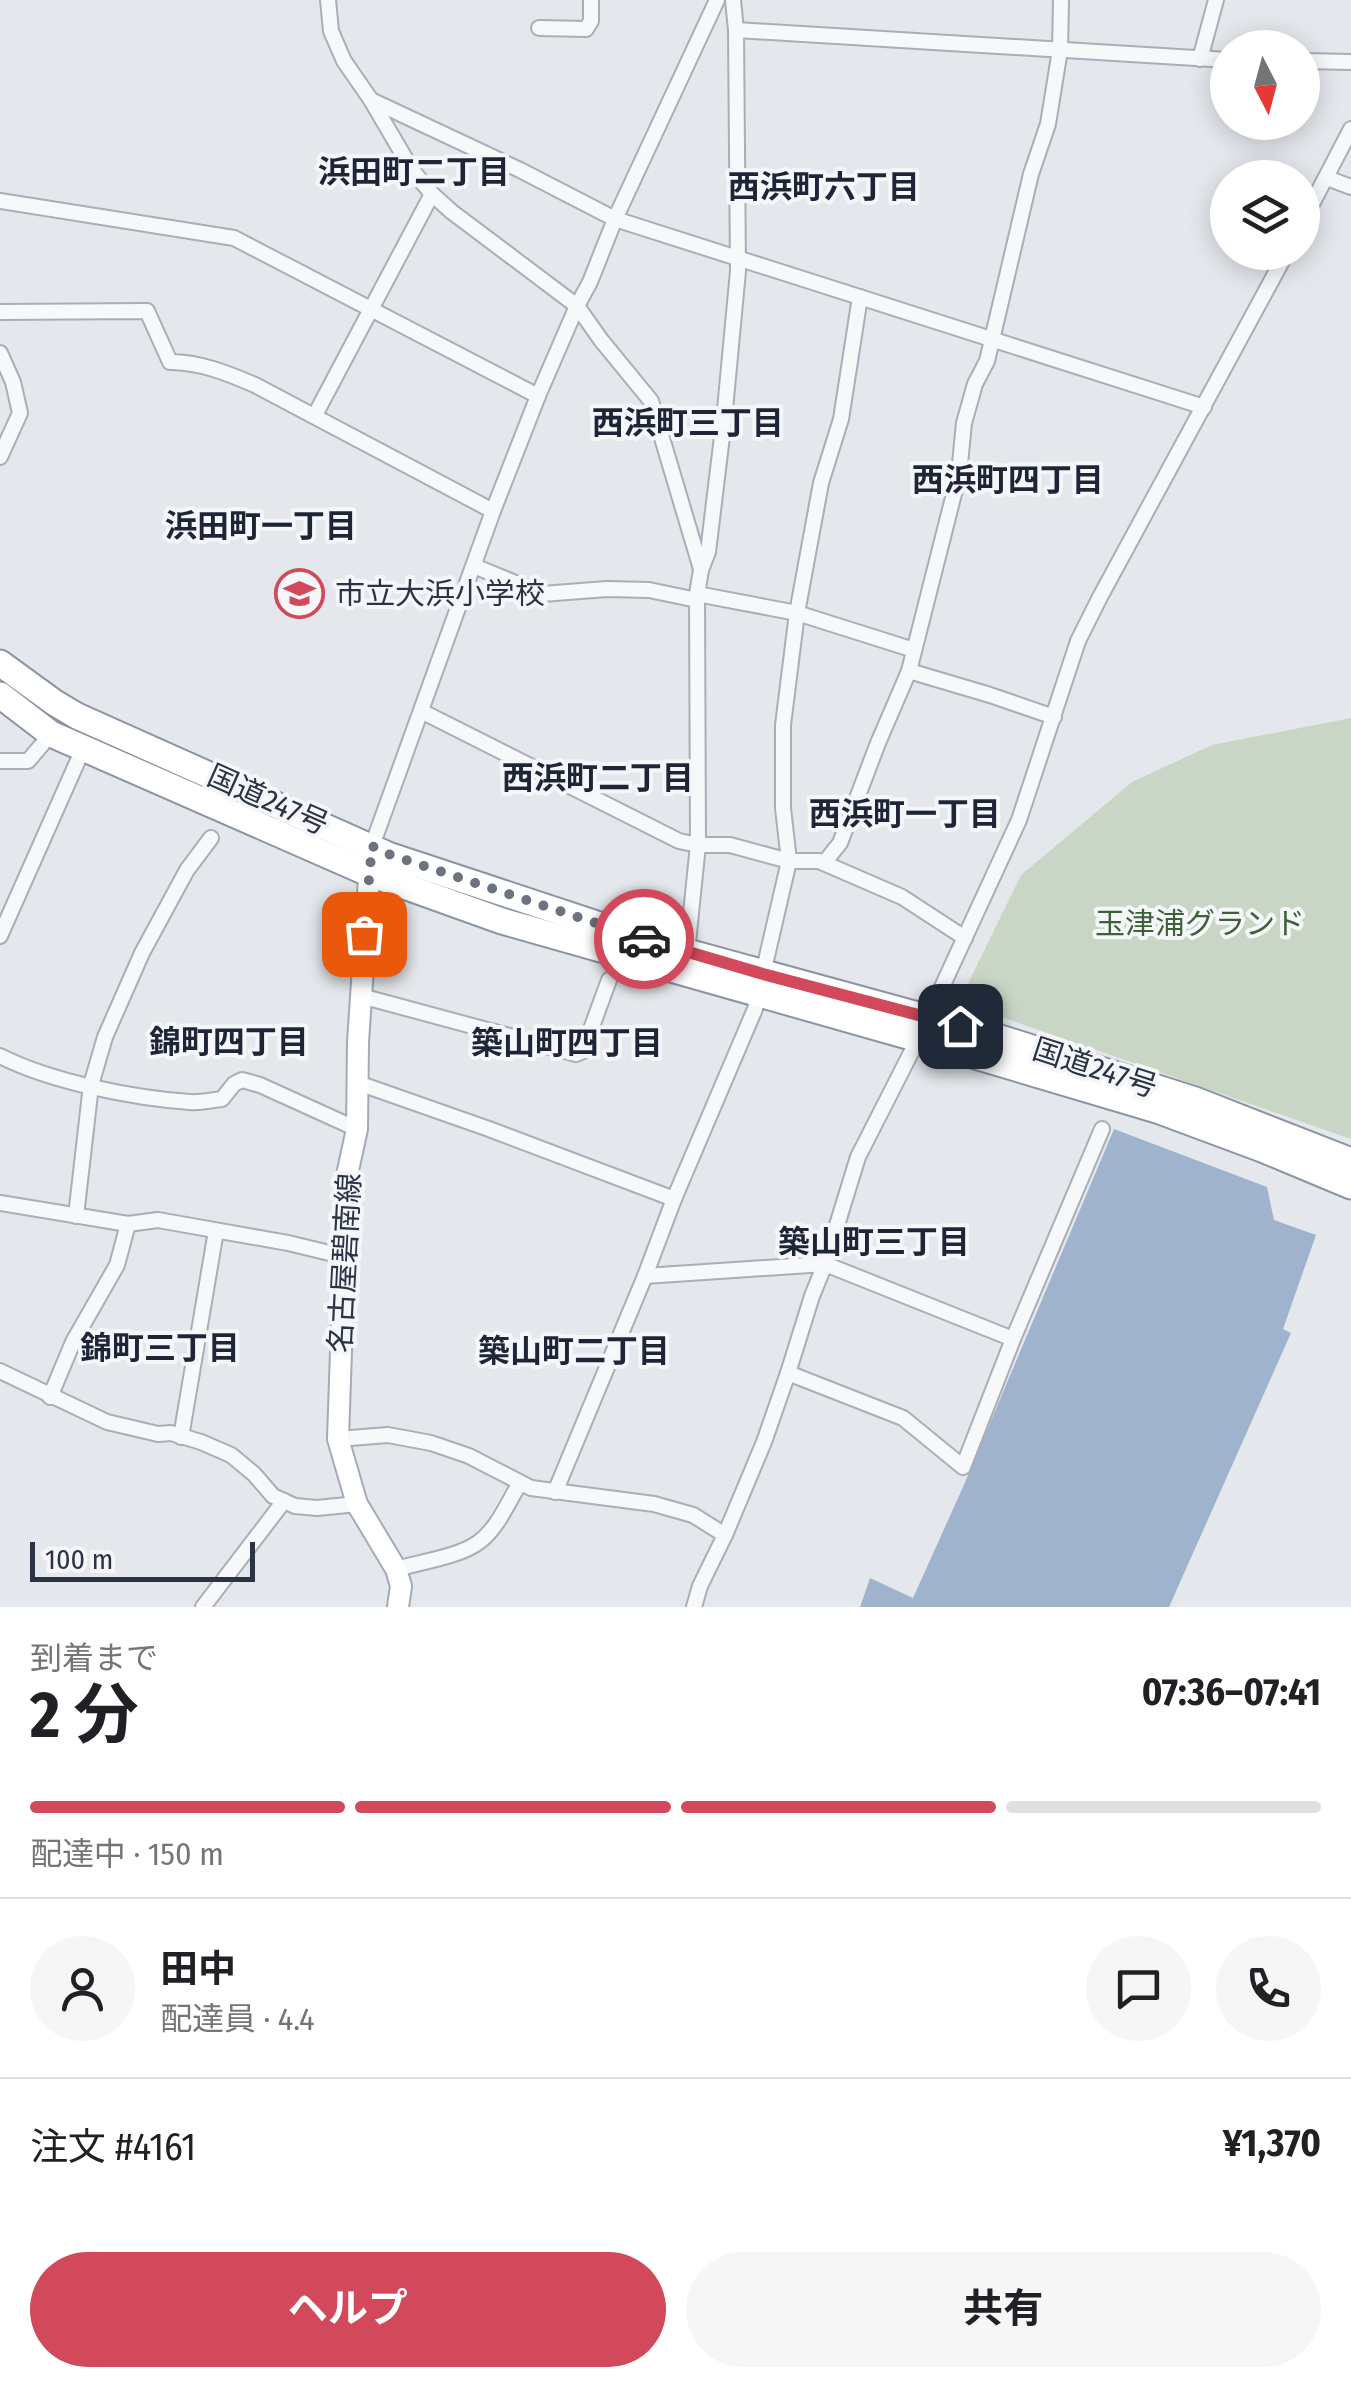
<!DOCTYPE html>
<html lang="ja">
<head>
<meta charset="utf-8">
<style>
  :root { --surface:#fff; --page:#f6f6f6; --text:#202124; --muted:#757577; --line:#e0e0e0; --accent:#d1495b }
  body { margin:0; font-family:"Fira Sans Condensed","Noto Sans JP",sans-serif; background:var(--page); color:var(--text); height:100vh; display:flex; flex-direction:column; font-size:38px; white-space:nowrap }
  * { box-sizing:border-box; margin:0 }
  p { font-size:32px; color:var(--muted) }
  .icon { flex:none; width:55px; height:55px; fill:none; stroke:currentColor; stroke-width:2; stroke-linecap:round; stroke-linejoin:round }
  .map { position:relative; height:1607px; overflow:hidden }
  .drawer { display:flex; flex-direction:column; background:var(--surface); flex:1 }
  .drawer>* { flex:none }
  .needle { width:65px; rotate:174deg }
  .tools { position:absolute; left:1210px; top:30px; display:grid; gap:20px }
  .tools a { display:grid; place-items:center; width:110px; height:110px; border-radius:50%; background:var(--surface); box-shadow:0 5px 25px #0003; font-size:50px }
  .scale { position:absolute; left:30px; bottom:25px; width:225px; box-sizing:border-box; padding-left:10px; border:5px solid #2b3445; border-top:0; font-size:28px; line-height:35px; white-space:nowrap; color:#2b3445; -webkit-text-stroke:8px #f4f6f9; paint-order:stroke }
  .pin { position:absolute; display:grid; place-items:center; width:85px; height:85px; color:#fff; margin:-42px; border-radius:20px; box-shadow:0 5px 15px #0006 }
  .courier { position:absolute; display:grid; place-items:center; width:100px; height:100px; margin:-50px; border:8px solid #d1495b; border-radius:50%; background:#fff; color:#222; box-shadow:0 2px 12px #0007 }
  .head em { font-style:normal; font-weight:700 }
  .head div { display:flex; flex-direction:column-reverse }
  .head { display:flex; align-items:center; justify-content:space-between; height:170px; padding:0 30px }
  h1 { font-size:65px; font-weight:700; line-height:75px }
  .bar { display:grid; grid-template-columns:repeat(4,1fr); gap:15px 10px; align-content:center; height:120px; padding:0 30px }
  .bar i { height:12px; border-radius:8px; background:var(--line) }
  .bar .active { background:var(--accent) }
  .bar p { grid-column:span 4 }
  .line { display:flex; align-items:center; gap:25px; padding:0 30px; border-top:2px solid var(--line) }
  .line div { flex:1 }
  .round { display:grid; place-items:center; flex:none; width:105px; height:105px; border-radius:52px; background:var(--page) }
  .cta { display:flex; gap:20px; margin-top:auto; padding:20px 30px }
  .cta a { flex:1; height:115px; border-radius:60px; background:var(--accent); color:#fff; font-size:40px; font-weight:700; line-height:115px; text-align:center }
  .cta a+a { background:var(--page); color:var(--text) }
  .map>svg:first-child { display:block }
  .green { fill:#c9d6c5 }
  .water { fill:#9fb4cc }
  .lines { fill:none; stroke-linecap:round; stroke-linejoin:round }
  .street-casing { stroke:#a9aeb7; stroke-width:18 }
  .primary-casing { stroke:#a3abb8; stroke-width:24 }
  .highway-casing { stroke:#8b94a3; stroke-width:29 }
  .street { stroke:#f7f8fa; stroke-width:14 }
  .primary { stroke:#fff; stroke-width:20 }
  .highway { stroke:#fff; stroke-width:25 }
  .done { stroke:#6c737f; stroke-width:10; stroke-dasharray:0 18 }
  .route { stroke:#d1495b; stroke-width:12 }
  .labels { text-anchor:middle; stroke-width:8; stroke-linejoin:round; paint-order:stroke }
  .poi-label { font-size:30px; fill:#2b3445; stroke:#f4f6f9; text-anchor:start }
  .street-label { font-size:30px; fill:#2b3445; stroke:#f4f6f9 }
  .park-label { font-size:30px; fill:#3f6138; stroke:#f4f6f9 }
  .neighbourhood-label { font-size:32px; font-weight:bold; fill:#1d2536; stroke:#f4f6f9 }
</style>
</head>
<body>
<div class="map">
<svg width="1351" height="1607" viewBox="0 0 1351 1607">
  <rect width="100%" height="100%" fill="#e4e7ec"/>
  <polygon class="green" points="1351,718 1351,1139 959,1002 1021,875 1132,782 1212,745"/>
  <polygon class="water" points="1114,1129 1267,1187 1274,1220 1316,1235 1283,1329 1291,1333 1169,1607 860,1607 870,1578 913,1598 963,1487"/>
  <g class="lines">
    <defs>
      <g id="street">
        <polyline points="328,0 331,31 344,61 371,100 412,170 432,194 452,212 577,306 601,340 651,401 701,569"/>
        <polyline points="539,28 586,29 591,21 591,0"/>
        <polyline points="736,30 1228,60"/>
        <polyline points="1200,59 1216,0"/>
        <polyline points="1302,61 1351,62"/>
        <polyline points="371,100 520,170 615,219 1204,407"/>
        <polyline points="1327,178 1351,187"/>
        <polyline points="0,201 234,238 538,396"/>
        <polyline points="1302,223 1351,129"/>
        <path d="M0,312L147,311L170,362C200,362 227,373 255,385L493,511"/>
        <polyline points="0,353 13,382 20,413 0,457"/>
        <polyline points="315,415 432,194"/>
        <polyline points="474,566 542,594 607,589 649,590 697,600"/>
        <polyline points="697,594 797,613 914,650"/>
        <polyline points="909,671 990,695 1054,717"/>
        <polyline points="421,711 679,841 698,845 730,845 789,861 819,861 902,897 965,938"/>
        <polyline points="0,761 28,761 51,734"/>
        <polyline points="372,846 493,511 538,396 577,306 590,282 615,219 717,0"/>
        <polyline points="824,863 840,843 878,743 909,671 959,474 964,423 975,384 987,361 1031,174 1048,124 1060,50 1061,0"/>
        <polyline points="0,936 83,749"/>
        <polyline points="687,952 698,845 697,594 701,570 708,552 724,420 738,271 736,30 733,0"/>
        <polyline points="361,996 576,1054 583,1051 609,980"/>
        <path d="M0,1056C51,1082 133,1098 190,1102C200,1103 212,1100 222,1099L234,1084L242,1080L260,1085L357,1129"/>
        <polyline points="358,1083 489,1129 674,1199"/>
        <polyline points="0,1203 128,1224 158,1220 288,1243 346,1257"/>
        <polyline points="76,1216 91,1085 105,1037 142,953 187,870 211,838"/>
        <polyline points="645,1276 825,1264 1013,1339"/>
        <polyline points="0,1371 107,1422 158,1434 171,1433 201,1442 231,1455 254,1474 273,1496 295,1506 317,1508 357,1504"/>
        <polyline points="788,1373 903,1418 963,1467 1013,1339 1102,1129"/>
        <polyline points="50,1397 73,1342 117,1265 128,1224"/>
        <polyline points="181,1437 216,1231"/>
        <polyline points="338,1439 388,1435 431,1443 469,1456 531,1488 654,1504 693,1515 725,1535"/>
        <polyline points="555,1492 645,1276 674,1199 755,1009 758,995 789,861 783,808 783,725 797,613 821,483 841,419 860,297"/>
        <path d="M396,1569C420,1562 459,1557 479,1542C498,1528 508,1502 520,1483"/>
        <polyline points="203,1607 284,1501"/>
        <polyline points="694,1607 700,1586 725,1535 764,1442 788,1373 812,1296 825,1264 858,1157 918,1039 1019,820 1078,641 1100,597 1287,252"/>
      </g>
      <polyline id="primary" points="370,863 358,1042 357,1129 347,1175 338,1439 357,1504 396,1569 401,1586 398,1607"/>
      <g id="highway">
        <polyline points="0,663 55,703 77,716 388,855 651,942 991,1035 1195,1100 1351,1161"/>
        <polyline points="0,695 51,734 368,873 502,921 918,1039 1157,1110 1262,1149 1351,1186"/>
      </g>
    </defs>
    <use href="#street" class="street-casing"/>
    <use href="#primary" class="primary-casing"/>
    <use href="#highway" class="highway-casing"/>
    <use href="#street" class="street"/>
    <use href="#primary" class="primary"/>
    <use href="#highway" class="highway"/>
  </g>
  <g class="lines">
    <polyline class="done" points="364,934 372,846 388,854 644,939"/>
    <polyline class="route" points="644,939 763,974 960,1026"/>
  </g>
  <defs>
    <symbol id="school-ring" viewBox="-11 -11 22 22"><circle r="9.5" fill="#f4f6f9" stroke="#d1495b" stroke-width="1.5"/><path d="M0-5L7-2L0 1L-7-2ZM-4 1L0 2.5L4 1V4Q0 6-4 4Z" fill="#d1495b"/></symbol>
  </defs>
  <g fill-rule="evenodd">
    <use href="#school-ring" x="272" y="566" width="55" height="55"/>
  </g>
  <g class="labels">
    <g class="poi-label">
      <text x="335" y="604">市立大浜小学校</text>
    </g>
    <g class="street-label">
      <text transform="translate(268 800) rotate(24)" y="10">国道247号</text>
      <text transform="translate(1095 1068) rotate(18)" y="10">国道247号</text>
      <text transform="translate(345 1263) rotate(-87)" y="10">名古屋碧南線</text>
    </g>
    <g class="park-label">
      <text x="1200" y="934">玉津浦グランド</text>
    </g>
    <g class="neighbourhood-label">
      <text x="414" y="183">浜田町二丁目</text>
      <text x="824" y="198">西浜町六丁目</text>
      <text x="688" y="434">西浜町三丁目</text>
      <text x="1008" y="491">西浜町四丁目</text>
      <text x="261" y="537">浜田町一丁目</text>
      <text x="598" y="789">西浜町二丁目</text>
      <text x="905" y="825">西浜町一丁目</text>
      <text x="229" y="1053">錦町四丁目</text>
      <text x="567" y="1054">築山町四丁目</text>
      <text x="874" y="1253">築山町三丁目</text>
      <text x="160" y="1359">錦町三丁目</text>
      <text x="574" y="1362">築山町二丁目</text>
    </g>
  </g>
</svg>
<div class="tools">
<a><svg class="needle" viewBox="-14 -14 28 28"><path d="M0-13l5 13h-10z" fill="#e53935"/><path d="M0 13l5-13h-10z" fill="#757577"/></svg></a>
<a><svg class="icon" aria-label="layers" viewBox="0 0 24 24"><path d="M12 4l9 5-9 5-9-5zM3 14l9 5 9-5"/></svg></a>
</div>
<div class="scale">100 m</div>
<div class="pin" style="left:364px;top:934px;background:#ea580c"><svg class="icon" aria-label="bag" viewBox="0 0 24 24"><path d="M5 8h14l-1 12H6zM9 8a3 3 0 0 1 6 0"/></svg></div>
<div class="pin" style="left:960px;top:1026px;background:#1f2937"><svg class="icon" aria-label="home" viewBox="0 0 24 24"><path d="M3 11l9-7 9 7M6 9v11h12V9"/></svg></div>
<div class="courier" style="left:644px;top:939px"><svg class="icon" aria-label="car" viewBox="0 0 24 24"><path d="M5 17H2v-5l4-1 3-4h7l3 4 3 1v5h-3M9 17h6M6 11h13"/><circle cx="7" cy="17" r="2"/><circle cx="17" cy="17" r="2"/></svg></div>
</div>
<section class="drawer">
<div class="head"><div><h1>2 分</h1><p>到着まで</p></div><em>07:36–07:41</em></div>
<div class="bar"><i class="active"></i><i class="active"></i><i class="active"></i><i></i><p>配達中 · 150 m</p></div>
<div class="line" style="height:180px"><a class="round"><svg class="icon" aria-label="person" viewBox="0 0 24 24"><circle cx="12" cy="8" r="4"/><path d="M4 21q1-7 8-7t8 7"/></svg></a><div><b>田中</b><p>配達員 · 4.4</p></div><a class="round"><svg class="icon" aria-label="chat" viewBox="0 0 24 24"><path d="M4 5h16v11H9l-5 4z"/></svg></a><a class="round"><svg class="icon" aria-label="phone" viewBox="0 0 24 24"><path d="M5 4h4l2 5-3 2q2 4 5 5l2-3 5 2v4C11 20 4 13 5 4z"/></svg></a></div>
<div class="line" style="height:130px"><div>注文 #4161</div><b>¥1,370</b></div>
<div class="cta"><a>ヘルプ</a><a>共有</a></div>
</section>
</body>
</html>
